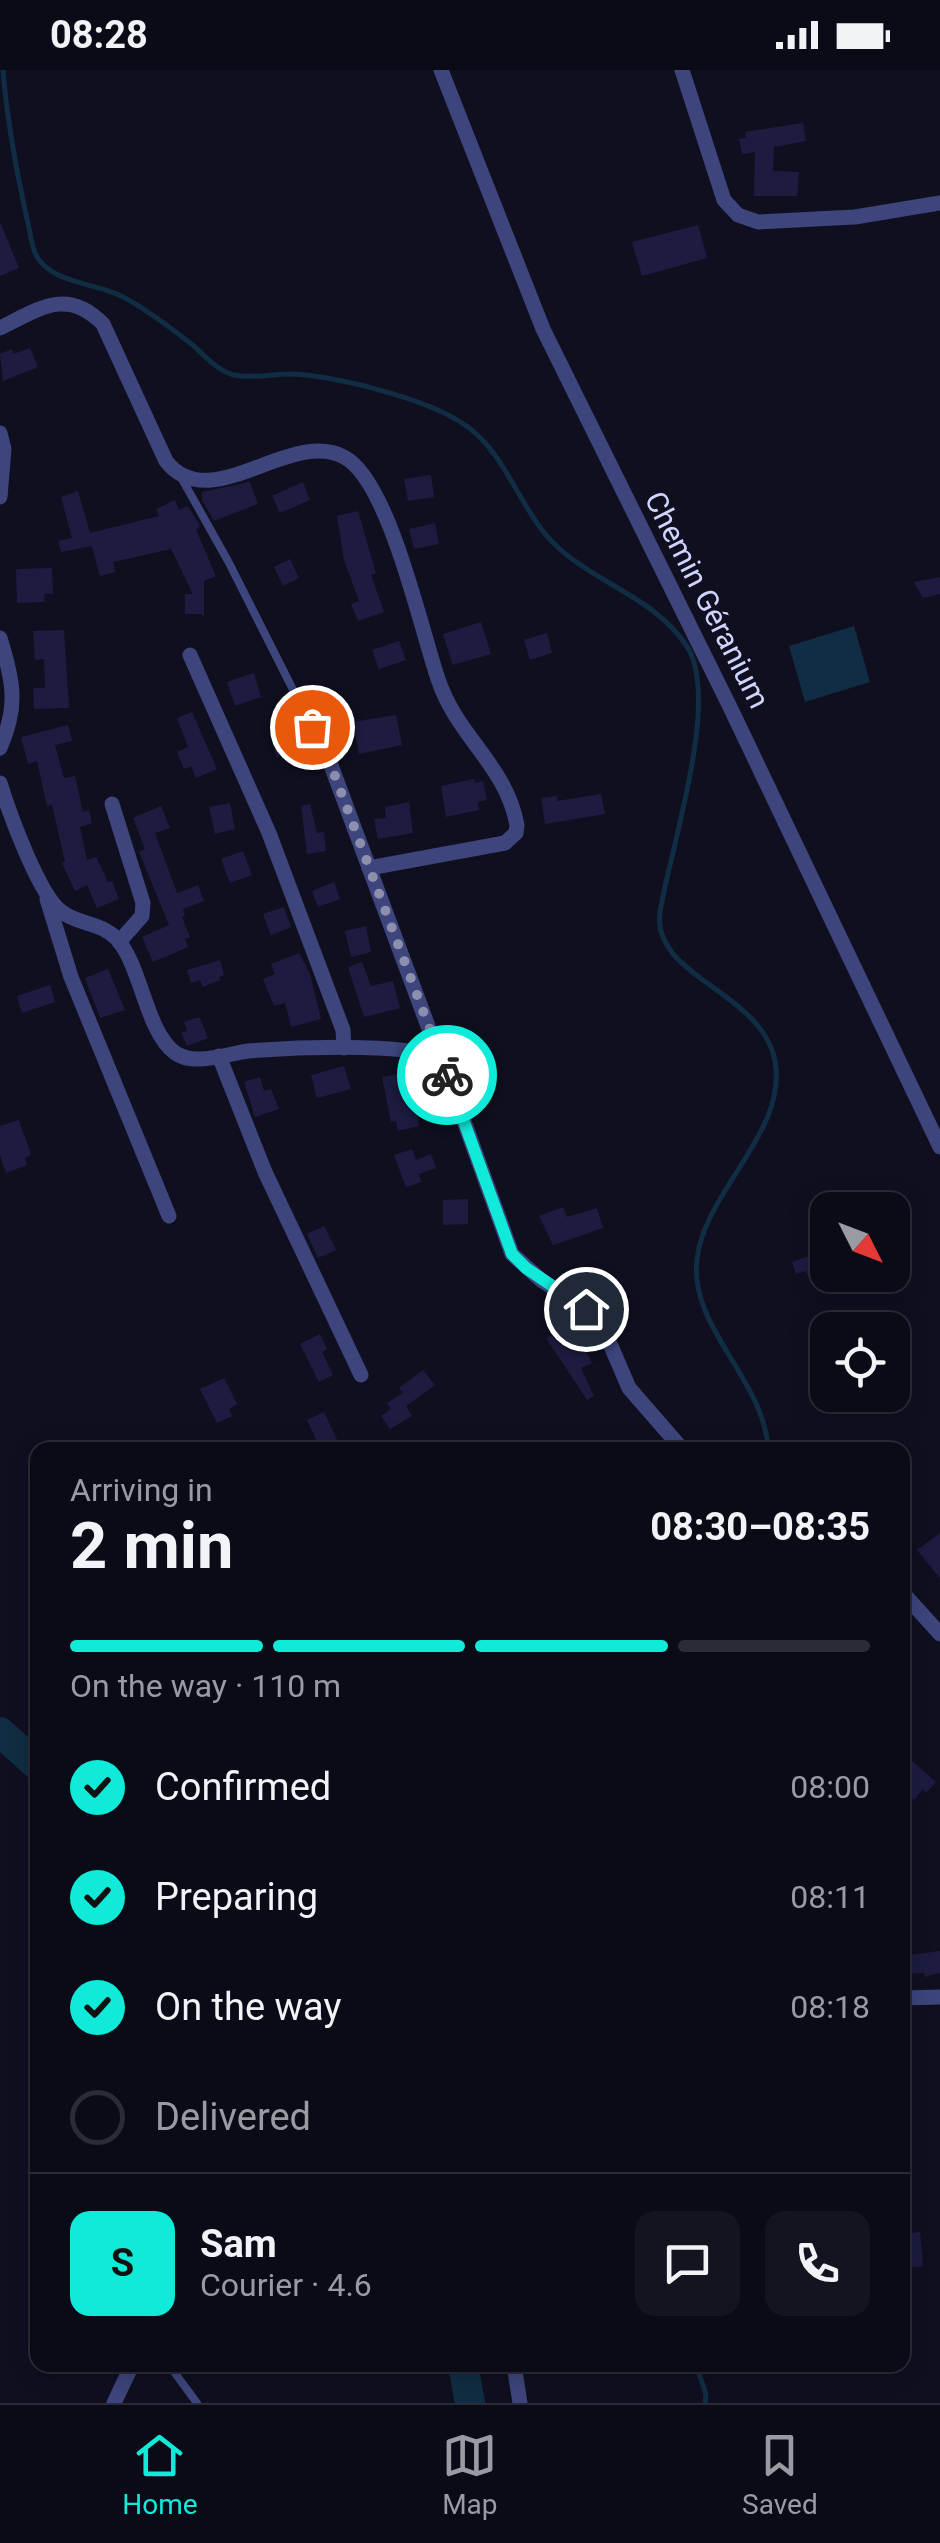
<!DOCTYPE html>
<html lang="en">
<head>
<meta charset="utf-8">
<style>
  :root { --surface:#0b0b18; --page:#141421; --text:#f1f3f6; --muted:#9a9ba2; --line:#2b2b37; --accent:#0fead9 }
  body { margin:0; font-family:Roboto,sans-serif; background:var(--page); color:var(--text); height:100vh; display:flex; flex-direction:column; font-size:38px; white-space:nowrap }
  * { box-sizing:border-box; margin:0 }
  p { font-size:32px; color:var(--muted) }
  .icon { flex:none; width:55px; height:55px; fill:none; stroke:currentColor; stroke-width:2; stroke-linecap:round; stroke-linejoin:round }
  .map { position:relative; flex:1; overflow:hidden }
  .panel { position:absolute; left:30px; top:1372px; width:880px; height:930px; display:flex; flex-direction:column; background:var(--surface); border-radius:20px; box-shadow:0 5px 25px #0003,0 0 0 2px var(--line) }
  .panel>* { flex:none }
  .needle { width:65px; rotate:132deg }
  .tools { position:absolute; left:810px; top:1122px; display:grid; gap:20px }
  .tools a { display:grid; place-items:center; width:100px; height:100px; border-radius:20px; background:var(--surface); box-shadow:0 5px 25px #0003,0 0 0 2px var(--line); font-size:50px }
  .pin { position:absolute; display:grid; place-items:center; width:85px; height:85px; color:#fff; margin:-42px; border:5px solid #fff; border-radius:50%; box-shadow:0 2px 10px #0007 }
  .courier { position:absolute; display:grid; place-items:center; width:100px; height:100px; margin:-50px; border:8px solid #0fead9; border-radius:50%; background:#fff; color:#222; box-shadow:0 2px 12px #0007 }
  .summary em { font-style:normal; font-weight:700 }
  .summary div { display:flex; flex-direction:column-reverse }
  .summary { display:flex; align-items:center; justify-content:space-between; height:170px; padding:0 40px }
  h1 { font-size:65px; font-weight:700; line-height:75px }
  .bar { display:grid; grid-template-columns:repeat(4,1fr); gap:15px 10px; align-content:center; height:120px; padding:0 40px }
  .bar i { height:12px; border-radius:8px; background:var(--line) }
  .bar .selected { background:var(--accent) }
  .bar p { grid-column:span 4 }
  .line { display:flex; align-items:center; gap:25px; padding:0 40px; border-top:2px solid var(--line) }
  .line div { flex:1 }
  .round { display:grid; place-items:center; flex:none; width:105px; height:105px; border-radius:20px; background:var(--page) }
  ol { padding:0 40px; list-style:none }
  li { display:flex; align-items:center; gap:30px; height:110px }
  li p { margin-inline-start:auto }
  li .icon { padding:10px; border-radius:50%; background:var(--accent); color:#111; stroke-width:4 }
  li:last-child { color:var(--muted) }
  li i { width:55px; height:55px; border:5px solid var(--line); border-radius:50% }
  .status { display:flex; justify-content:space-between; align-items:center; height:70px; padding:0 50px; background:var(--surface); direction:ltr }
  .status svg { height:28px; fill:currentColor }
  .dock { display:flex; justify-content:space-around; align-items:center; height:140px; border-top:2px solid var(--line); background:var(--surface); font-size:28px; color:var(--muted) }
  .dock a { display:grid; justify-items:center; gap:5px }
  .dock .selected { color:var(--accent) }
  .map>svg:first-child { display:block }
  .water { fill:#112d43 }
  .lines { fill:none; stroke-linecap:round; stroke-linejoin:round }
  .stream { stroke:#112d43; stroke-width:5 }
  .river { stroke:#112d43; stroke-width:30 }
  .building { fill:#1d1c40 }
  .service { stroke:#3d457c; stroke-width:8 }
  .minor { stroke:#3d457c; stroke-width:15 }
  .done { stroke:#8d8faf; stroke-width:10; stroke-dasharray:0 18 }
  .route { stroke:#0fead9; stroke-width:12 }
  .labels { text-anchor:middle; stroke-width:8; stroke-linejoin:round; paint-order:stroke }
  .street-label { font-size:30px; fill:#d1d4fc; stroke:#0f0f20 }
</style>
</head>
<body>
<div class="status"><b>08:28</b><svg viewBox="0 0 49 12"><path d="M0 12V9h3v3zM5 12V6h3v6zM10 12V3h3v9zM15 12V0h3v12zM26 1h20v11H26zM47 4h2v5h-2z"/></svg></div>
<div class="map">
<svg width="940" height="2333" viewBox="0 0 940 2333">
  <rect width="100%" height="100%" fill="#0f0f20"/>
  <polygon class="water" points="854,556 870,612 805,632 789,576"/>
  <g class="lines">
    <g class="stream">
      <path d="M3,0C7,51 16,99 27,149C30,160 31,175 36,185C49,212 94,213 119,225C142,236 168,256 189,272C203,283 215,300 234,305C252,309 272,304 291,304C336,306 424,328 462,353C503,379 516,429 546,465C585,511 651,523 686,575C722,627 670,779 660,842C651,907 762,921 775,991C788,1062 705,1120 697,1189C690,1246 742,1293 760,1343C765,1355 767,1368 769,1380"/>
      <polyline points="696,2295 706,2324 705,2333"/>
    </g>
    <g class="river">
      <polyline points="0,1662 38,1696"/>
      <polyline points="463,2295 470,2333"/>
    </g>
  </g>
  <g class="building">
    <polygon points="803,53 806,71 774,77 773,101 799,102 797,126 754,126 755,82 742,84 739,69 746,68 745,62"/>
    <polygon points="0,152 19,198 0,206"/>
    <polygon points="698,155 707,188 642,206 632,172"/>
    <polygon points="30,278 38,297 3,311 0,284 12,279 13,284"/>
    <polygon points="431,405 434,427 408,431 404,409"/>
    <polygon points="250,412 258,434 214,451 202,430 202,422"/>
    <polygon points="303,412 310,430 280,443 272,426"/>
    <polygon points="78,421 90,463 159,446 156,439 175,430 179,440 188,436 200,456 196,460 216,506 204,511 204,548 202,544 185,544 185,524 193,524 171,479 113,492 115,502 100,506 92,476 61,482 58,471 72,468 61,427"/>
    <polygon points="358,441 376,503 371,505 384,542 358,551 351,534 359,531 344,490 337,446"/>
    <polygon points="435,453 439,474 414,479 409,459"/>
    <polygon points="290,489 299,508 283,516 274,497"/>
    <polygon points="52,498 53,524 45,524 44,532 17,533 16,499"/>
    <polygon points="940,507 940,524 923,528 914,512"/>
    <polygon points="481,552 491,584 453,595 443,564"/>
    <polygon points="64,560 69,638 34,639 33,618 45,618 44,589 35,590 33,561"/>
    <polygon points="547,563 552,583 530,590 524,570"/>
    <polygon points="399,571 406,590 379,599 372,580"/>
    <polygon points="254,603 261,627 235,636 227,612"/>
    <polygon points="192,642 217,699 196,708 191,696 184,699 177,682 188,677 177,648"/>
    <polygon points="396,645 402,675 359,684 353,652"/>
    <polygon points="294,651 299,673 290,675 292,684 276,687 270,658"/>
    <polygon points="68,655 72,671 55,675 64,708 75,706 83,742 89,740 92,753 80,757 87,790 96,787 108,812 112,811 119,829 97,838 87,815 75,821 62,793 65,792 52,735 47,736 37,691 28,694 21,667"/>
    <polygon points="474,709 475,713 483,711 487,730 478,732 479,740 446,747 441,716"/>
    <polygon points="601,724 605,744 545,754 541,728 557,726 557,731"/>
    <polygon points="409,732 413,763 378,769 374,749 386,748 385,737"/>
    <polygon points="230,733 235,759 215,764 209,737"/>
    <polygon points="310,734 317,763 324,762 326,781 307,784 301,736"/>
    <polygon points="161,736 170,758 155,763 177,823 198,815 204,831 183,839 185,846 182,847 190,867 185,869 188,877 153,892 142,867 169,855 139,782 145,779 133,748"/>
    <polygon points="243,781 252,805 230,813 221,789"/>
    <polygon points="334,812 340,829 318,837 312,821"/>
    <polygon points="284,837 291,857 271,865 263,844"/>
    <polygon points="366,856 371,882 351,887 345,861"/>
    <polygon points="299,883 310,904 321,949 291,957 285,933 274,936 263,909 275,904 271,894"/>
    <polygon points="220,890 224,905 219,907 220,910 203,917 200,910 191,913 187,900"/>
    <polygon points="362,892 371,916 393,911 400,938 364,947 348,897"/>
    <polygon points="108,899 125,940 100,948 85,908"/>
    <polygon points="50,915 55,932 22,943 17,926"/>
    <polygon points="195,948 200,948 208,968 187,976 181,962 187,961 184,952"/>
    <polygon points="344,996 351,1019 317,1028 311,1005"/>
    <polygon points="402,1003 402,1007 412,1005 419,1056 398,1061 396,1051 391,1052 382,1007"/>
    <polygon points="260,1007 264,1021 271,1019 279,1039 255,1047 244,1012"/>
    <polygon points="19,1050 31,1085 25,1088 27,1095 6,1103 0,1085 0,1056"/>
    <polygon points="412,1079 416,1090 431,1084 436,1098 419,1104 421,1112 406,1117 394,1085"/>
    <polygon points="468,1129 468,1154 443,1155 443,1130"/>
    <polygon points="563,1137 567,1147 597,1138 603,1158 553,1175 539,1146"/>
    <polygon points="324,1156 336,1180 318,1188 307,1164"/>
    <polygon points="828,1179 828,1208 811,1214 806,1201 796,1204 792,1192"/>
    <polygon points="568,1257 570,1261 574,1258 592,1293 581,1298 594,1326 587,1330 546,1268"/>
    <polygon points="320,1264 327,1279 322,1282 333,1305 319,1312 300,1274"/>
    <polygon points="423,1300 435,1315 406,1336 412,1346 390,1359 381,1346 391,1339 387,1333 403,1323 399,1318"/>
    <polygon points="224,1308 237,1334 229,1339 232,1346 217,1353 200,1319"/>
    <polygon points="324,1342 340,1376 332,1380 321,1380 307,1350"/>
    <polygon points="940,1463 940,1508 917,1480"/>
    <polygon points="902,1682 936,1712 926,1723 923,1719 914,1730 902,1719"/>
    <polygon points="940,1881 940,1903 925,1907 924,1903 902,1904 902,1886"/>
    <polygon points="920,2162 923,2196 902,2198 902,2164"/>
  </g>
  <g class="lines">
    <g class="service">
      <polyline points="182,409 228,491 328,689"/>
      <polyline points="169,2295 197,2333"/>
    </g>
    <g class="minor">
      <polyline points="441,0 543,259 730,637 940,1077"/>
      <polyline points="682,0 724,130 738,145 758,152 855,147 940,133"/>
      <path d="M0,258C39,239 67,217 103,254L166,391C210,448 290,358 344,387C389,410 421,560 438,609C457,667 506,695 517,755L516,763L505,773L369,798"/>
      <polyline points="0,363 4,379 0,427"/>
      <path d="M0,568C13,612 19,635 0,678"/>
      <polyline points="190,585 269,763 343,960 344,978"/>
      <polyline points="329,690 441,991"/>
      <path d="M0,713C9,742 39,826 62,842C79,855 100,852 116,868C141,894 146,961 174,982C193,997 226,984 248,981C287,978 405,972 437,988L448,1007L512,1184L541,1210L586,1239L611,1276L629,1318L683,1380"/>
      <polyline points="112,734 143,833 142,846 119,872"/>
      <polyline points="47,829 71,907 169,1146"/>
      <polyline points="219,986 265,1102 361,1305"/>
      <polyline points="902,1522 940,1564"/>
      <polyline points="902,1928 940,1927"/>
      <polyline points="514,2295 520,2333"/>
      <polyline points="114,2333 132,2295"/>
    </g>
  </g>
  <g class="lines">
    <polyline class="done" points="312,657 329,690 447,1005"/>
    <polyline class="route" points="447,1005 512,1184 526,1198 586,1239"/>
  </g>
  <g class="labels">
    <g class="street-label">
      <text transform="translate(707 530) rotate(63)" y="10">Chemin Géranium</text>
    </g>
  </g>
</svg>
<div class="tools">
<a><svg class="needle" viewBox="-14 -14 28 28"><path d="M0-13l5 13h-10z" fill="#e53935"/><path d="M0 13l5-13h-10z" fill="#9a9ba2"/></svg></a>
<a><svg class="icon" aria-label="locate" viewBox="0 0 24 24"><circle cx="12" cy="12" r="6"/><path d="M12 2v4M12 18v4M2 12h4M18 12h4"/></svg></a>
</div>
<div class="pin" style="left:312px;top:657px;background:#ea580c"><svg class="icon" aria-label="bag" viewBox="0 0 24 24"><path d="M5 8h14l-1 12H6zM9 8a3 3 0 0 1 6 0"/></svg></div>
<div class="pin" style="left:586px;top:1239px;background:#1f2937"><svg class="icon" aria-label="home" viewBox="0 0 24 24"><path d="M3 11l9-7 9 7M6 9v11h12V9"/></svg></div>
<div class="courier" style="left:447px;top:1005px"><svg class="icon" aria-label="bike" viewBox="0 0 24 24"><circle cx="6" cy="16" r="4"/><circle cx="18" cy="16" r="4"/><path d="M6 16l4-8h5l3 8M10 8l3 8H6M13 5h3"/></svg></div>
<section class="panel">
<div class="summary"><div><h1>2 min</h1><p>Arriving in</p></div><em>08:30–08:35</em></div>
<div class="bar"><i class="selected"></i><i class="selected"></i><i class="selected"></i><i></i><p>On the way · 110 m</p></div>
<ol>
<li><svg class="icon" aria-label="check" viewBox="0 0 24 24"><path d="M5 12l5 5 9-10"/></svg>Confirmed<p>08:00</p></li>
<li><svg class="icon" aria-label="check" viewBox="0 0 24 24"><path d="M5 12l5 5 9-10"/></svg>Preparing<p>08:11</p></li>
<li><svg class="icon" aria-label="check" viewBox="0 0 24 24"><path d="M5 12l5 5 9-10"/></svg>On the way<p>08:18</p></li>
<li><i></i>Delivered</li>
</ol>
<div class="line" style="height:180px"><b class="round" style="background:var(--accent);color:#111">S</b><div><b>Sam</b><p>Courier · 4.6</p></div><a class="round"><svg class="icon" aria-label="chat" viewBox="0 0 24 24"><path d="M4 5h16v11H9l-5 4z"/></svg></a><a class="round"><svg class="icon" aria-label="phone" viewBox="0 0 24 24"><path d="M5 4h4l2 5-3 2q2 4 5 5l2-3 5 2v4C11 20 4 13 5 4z"/></svg></a></div>
</section>
</div>
<nav class="dock">
<a class="selected"><svg class="icon" aria-label="home" viewBox="0 0 24 24"><path d="M3 11l9-7 9 7M6 9v11h12V9"/></svg>Home</a>
<a><svg class="icon" aria-label="map" viewBox="0 0 24 24"><path d="M3 6l6-2 6 2 6-2v14l-6 2-6-2-6 2zM9 4v14M15 6v14"/></svg>Map</a>
<a><svg class="icon" aria-label="saved" viewBox="0 0 24 24"><path d="M7 4h10v16l-5-4-5 4z"/></svg>Saved</a>
</nav>
</body>
</html>
